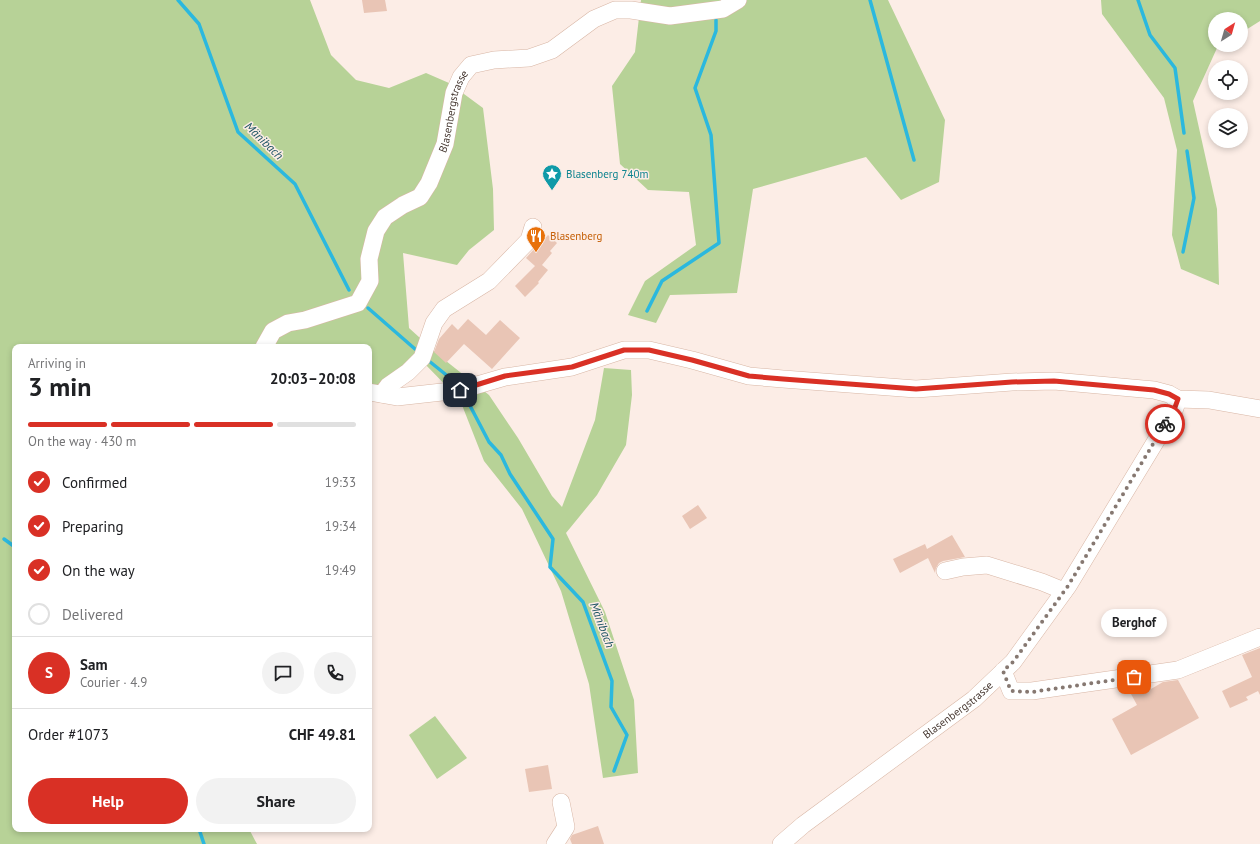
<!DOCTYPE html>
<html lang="en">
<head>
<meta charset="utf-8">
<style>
  :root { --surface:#fff; --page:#f2f2f2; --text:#202124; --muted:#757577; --line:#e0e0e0; --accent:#d93025 }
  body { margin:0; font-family:"PT Sans",sans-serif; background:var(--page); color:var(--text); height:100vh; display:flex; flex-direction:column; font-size:15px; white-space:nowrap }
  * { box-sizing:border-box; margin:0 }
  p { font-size:13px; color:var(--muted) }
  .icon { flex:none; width:22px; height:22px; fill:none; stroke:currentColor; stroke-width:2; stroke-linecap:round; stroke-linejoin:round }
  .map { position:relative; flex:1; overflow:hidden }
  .side { position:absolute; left:12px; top:344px; width:360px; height:488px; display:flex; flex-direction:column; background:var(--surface); border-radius:8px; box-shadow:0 2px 6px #0003 }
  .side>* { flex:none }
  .needle { width:26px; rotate:37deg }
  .buttons { position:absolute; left:1208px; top:12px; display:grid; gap:8px }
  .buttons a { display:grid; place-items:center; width:40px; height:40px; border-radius:50%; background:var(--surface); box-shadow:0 2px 6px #0003; font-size:20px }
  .pin { position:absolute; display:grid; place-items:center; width:34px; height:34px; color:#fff; margin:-17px; border-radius:8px; box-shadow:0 2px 6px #0006 }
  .courier { position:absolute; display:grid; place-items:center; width:40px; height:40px; margin:-20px; border:3px solid #d93025; border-radius:50%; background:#fff; color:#222; box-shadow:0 1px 5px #0007 }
  .bubble { position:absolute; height:28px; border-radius:14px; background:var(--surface); box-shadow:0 2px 6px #0003; font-size:13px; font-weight:600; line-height:28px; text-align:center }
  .head em { font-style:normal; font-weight:600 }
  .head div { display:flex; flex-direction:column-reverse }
  .head { display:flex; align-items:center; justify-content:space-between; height:68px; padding:0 16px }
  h1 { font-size:26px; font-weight:600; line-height:30px }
  .bar { display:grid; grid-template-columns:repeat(4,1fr); gap:6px 4px; align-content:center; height:48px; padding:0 16px }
  .bar i { height:5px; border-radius:3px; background:var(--line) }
  .bar .active { background:var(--accent) }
  .bar p { grid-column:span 4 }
  .line { display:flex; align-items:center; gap:10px; padding:0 16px; border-top:1px solid var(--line) }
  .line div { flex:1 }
  .round { display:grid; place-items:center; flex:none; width:42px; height:42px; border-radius:21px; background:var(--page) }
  ol { padding:0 16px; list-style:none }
  li { display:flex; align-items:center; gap:12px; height:44px }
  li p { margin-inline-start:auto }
  li .icon { padding:4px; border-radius:50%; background:var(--accent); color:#fff; stroke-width:4 }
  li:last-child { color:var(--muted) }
  li i { width:22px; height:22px; border:2px solid var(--line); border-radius:50% }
  .button { display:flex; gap:8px; margin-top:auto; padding:8px 16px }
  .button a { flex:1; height:46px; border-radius:24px; background:var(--accent); color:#fff; font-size:16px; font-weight:600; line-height:46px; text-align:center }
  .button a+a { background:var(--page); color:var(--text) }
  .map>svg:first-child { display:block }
  .green { fill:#b7d297 }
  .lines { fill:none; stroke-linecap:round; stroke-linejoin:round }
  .stream { stroke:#2bb8de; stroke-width:3.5 }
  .building { fill:#e9c5b5 }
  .minor-casing { stroke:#d8b6a5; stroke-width:18 }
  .minor { stroke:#fff; stroke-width:17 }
  .done { stroke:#867871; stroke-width:4; stroke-dasharray:0 7.2 }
  .route { stroke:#d93025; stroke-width:5 }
  .labels { text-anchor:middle; stroke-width:3; stroke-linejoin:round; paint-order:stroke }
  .street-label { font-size:11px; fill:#473932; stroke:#fcede6 }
  .culture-label { font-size:11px; fill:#0d838f; stroke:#fcede6; text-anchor:start }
  .food-label { font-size:11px; fill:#c56008; stroke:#fcede6; text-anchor:start }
  .water-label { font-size:12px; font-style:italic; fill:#1d5464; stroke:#fcede6 }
</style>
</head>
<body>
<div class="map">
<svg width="1260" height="844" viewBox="0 0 1260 844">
  <rect width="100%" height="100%" fill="#fcede6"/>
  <g class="green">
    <polygon points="0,0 310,0 331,55 356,80 389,88 426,73 449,83 483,108 493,189 494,230 469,250 457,265 403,253 409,328 441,357 489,395 518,438 552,496 562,507 595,420 604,368 631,370 632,395 626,445 597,495 566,533 605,612 634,700 638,773 603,778 589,684 561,591 522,509 484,461 460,400 423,362 380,386 369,388 369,347 272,347 285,327 321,320 331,321 328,309 272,323 263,347 15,347 15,829 249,829 257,844 0,844"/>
    <polygon points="641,0 888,0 945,120 939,182 901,200 866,157 753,189 737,293 670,295 656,323 628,315 645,281 696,245 689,192 648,190 620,164 612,86 635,52"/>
    <polygon points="1101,0 1260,0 1260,21 1241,33 1241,19 1215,19 1215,45 1222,45 1217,48 1193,101 1217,209 1219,285 1181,269 1172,235 1177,150 1164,98 1102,14"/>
    <polygon points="435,716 467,758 437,779 409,735"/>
  </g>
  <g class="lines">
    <g class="stream">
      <polyline points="178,0 199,24 238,132 295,184 349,290"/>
      <polyline points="870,0 914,160"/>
      <polyline points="1138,0 1150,35 1175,68 1184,133"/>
      <polyline points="1183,252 1194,198 1187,151"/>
      <polyline points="368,308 415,349"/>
      <polyline points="647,311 662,281 719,243 711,135 695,88 716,31 716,20"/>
      <polyline points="429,361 455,382"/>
      <polyline points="466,398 489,442 501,455 510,474 553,539 550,567 583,602 612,681 611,707 627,735 614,771"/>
      <polyline points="4,539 15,547"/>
      <polyline points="199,829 204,844"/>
    </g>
  </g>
  <g class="building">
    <polygon points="362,0 385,0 387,11 364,13"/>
    <polygon points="548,235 557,243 550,251 552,253 542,265 548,270 538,282 539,283 525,297 515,286 535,266 526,258 536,247 539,242 541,243"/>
    <polygon points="468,319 486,335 500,320 520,338 492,369 464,344 446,363 434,352 439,339 452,324 458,330"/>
    <polygon points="698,505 707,518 690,529 682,516"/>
    <polygon points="952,535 965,557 943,561 939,563 936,568 935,573 928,558 900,573 893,559 925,544 927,549"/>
    <polygon points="1260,648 1260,695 1258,691 1246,697 1248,700 1230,708 1222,691 1252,677 1242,655"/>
    <polygon points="1178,680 1199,718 1131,755 1112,719 1137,705 1131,694 1148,685 1151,689 1163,682"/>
    <polygon points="548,765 552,789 529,792 525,769"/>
    <polygon points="598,826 604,844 572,844 570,839 572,835"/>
  </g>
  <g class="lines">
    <defs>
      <g id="minor">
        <path id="s1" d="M264,347L273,331L288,323L305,320L358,303L370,281L369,259L376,231L385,217L403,205L420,197L429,183L445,144L454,93L461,77L471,65L494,60L529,58L552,50L594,19L615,10H631L670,16L723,9L738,0"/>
        <polyline points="369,392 397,397 460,390 505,377 572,367 624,350 649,350 692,360 749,376 783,379 916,389 1012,382 1054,381 1154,390 1169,394 1178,399 1209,400 1260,409"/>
        <polyline points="382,394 388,386 408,372 422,358 434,323 444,309 489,281 529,240 533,227"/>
        <polyline points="945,571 963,567 987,565 1042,582 1064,591"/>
        <polyline points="1003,671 1011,691 1032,691 1178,670 1260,637"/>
        <polyline points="555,844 566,827 561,802"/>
        <path id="s2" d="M781,844L803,825L974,699L1013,662L1068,586L1174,411L1178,399"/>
      </g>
    </defs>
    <use href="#minor" class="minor-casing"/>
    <use href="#minor" class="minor"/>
  </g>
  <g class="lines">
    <polyline class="done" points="1134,677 1032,692 1011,691 1003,671 1013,662 1068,586 1165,424"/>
    <polyline class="route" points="460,390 505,376 572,367 624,350 649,350 692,360 749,376 783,379 916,389 1012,382 1054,381 1154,390 1169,394 1178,399 1174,410 1165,424"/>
  </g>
  <defs>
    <symbol id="sight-pin" viewBox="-11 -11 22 30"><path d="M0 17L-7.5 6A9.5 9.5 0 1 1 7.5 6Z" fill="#0f9aa8" stroke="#fcede6"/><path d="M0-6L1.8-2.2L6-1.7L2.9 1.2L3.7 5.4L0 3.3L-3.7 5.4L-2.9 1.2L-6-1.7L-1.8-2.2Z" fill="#fff"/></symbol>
    <symbol id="restaurant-pin" viewBox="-11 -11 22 30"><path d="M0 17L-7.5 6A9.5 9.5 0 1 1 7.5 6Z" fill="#e8710a" stroke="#fcede6"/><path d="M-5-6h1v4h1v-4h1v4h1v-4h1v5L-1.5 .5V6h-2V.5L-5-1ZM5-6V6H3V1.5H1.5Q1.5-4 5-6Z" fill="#fff"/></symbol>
  </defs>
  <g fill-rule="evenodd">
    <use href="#sight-pin" x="541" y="163" width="22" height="30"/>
    <use href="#restaurant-pin" x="525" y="225" width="22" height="30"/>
  </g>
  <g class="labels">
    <g class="street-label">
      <text dy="4" stroke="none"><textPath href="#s1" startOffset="334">Blasenbergstrasse</textPath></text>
      <text dy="4" stroke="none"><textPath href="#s2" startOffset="222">Blasenbergstrasse</textPath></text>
    </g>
    <g class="culture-label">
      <text x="566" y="178">Blasenberg 740m</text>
    </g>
    <g class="food-label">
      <text x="550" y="240">Blasenberg</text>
    </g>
    <g class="water-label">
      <text transform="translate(264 141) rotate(44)" y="4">Mänibach</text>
      <text transform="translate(602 625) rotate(69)" y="4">Mänibach</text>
    </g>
  </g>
</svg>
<div class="buttons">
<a><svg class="needle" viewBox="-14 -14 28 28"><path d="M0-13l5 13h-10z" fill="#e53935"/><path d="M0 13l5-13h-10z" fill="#757577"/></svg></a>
<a><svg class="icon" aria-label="locate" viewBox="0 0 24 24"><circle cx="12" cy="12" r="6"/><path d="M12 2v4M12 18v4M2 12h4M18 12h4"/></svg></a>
<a><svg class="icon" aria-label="layers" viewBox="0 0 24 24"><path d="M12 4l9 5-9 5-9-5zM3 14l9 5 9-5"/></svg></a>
</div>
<div class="pin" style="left:1134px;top:677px;background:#ea580c"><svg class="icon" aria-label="bag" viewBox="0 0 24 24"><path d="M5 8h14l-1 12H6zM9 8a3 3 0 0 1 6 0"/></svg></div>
<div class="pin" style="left:460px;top:390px;background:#1f2937"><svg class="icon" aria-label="home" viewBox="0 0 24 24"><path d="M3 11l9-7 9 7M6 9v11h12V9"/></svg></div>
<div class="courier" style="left:1165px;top:424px"><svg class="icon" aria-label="bike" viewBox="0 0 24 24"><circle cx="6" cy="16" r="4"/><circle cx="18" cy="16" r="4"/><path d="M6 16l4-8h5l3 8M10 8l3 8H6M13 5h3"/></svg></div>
<div class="bubble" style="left:1101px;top:609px;width:66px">Berghof</div>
<section class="side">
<div class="head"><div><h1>3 min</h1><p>Arriving in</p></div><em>20:03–20:08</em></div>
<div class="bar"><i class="active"></i><i class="active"></i><i class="active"></i><i></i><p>On the way · 430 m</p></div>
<ol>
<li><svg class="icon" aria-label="check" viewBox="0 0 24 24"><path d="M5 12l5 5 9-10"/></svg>Confirmed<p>19:33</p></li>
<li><svg class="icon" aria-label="check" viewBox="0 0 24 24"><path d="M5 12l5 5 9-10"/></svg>Preparing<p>19:34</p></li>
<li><svg class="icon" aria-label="check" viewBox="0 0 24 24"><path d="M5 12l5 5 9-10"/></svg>On the way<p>19:49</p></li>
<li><i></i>Delivered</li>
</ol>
<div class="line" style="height:72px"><b class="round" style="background:var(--accent);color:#fff">S</b><div><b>Sam</b><p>Courier · 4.9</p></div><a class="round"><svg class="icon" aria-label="chat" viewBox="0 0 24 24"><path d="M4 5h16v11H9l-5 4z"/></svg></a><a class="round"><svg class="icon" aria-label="phone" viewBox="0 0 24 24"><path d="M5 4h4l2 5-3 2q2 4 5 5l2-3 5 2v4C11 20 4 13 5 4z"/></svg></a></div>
<div class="line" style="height:52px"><div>Order #1073</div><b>CHF 49.81</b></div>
<div class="button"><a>Help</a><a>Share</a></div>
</section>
</div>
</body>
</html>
